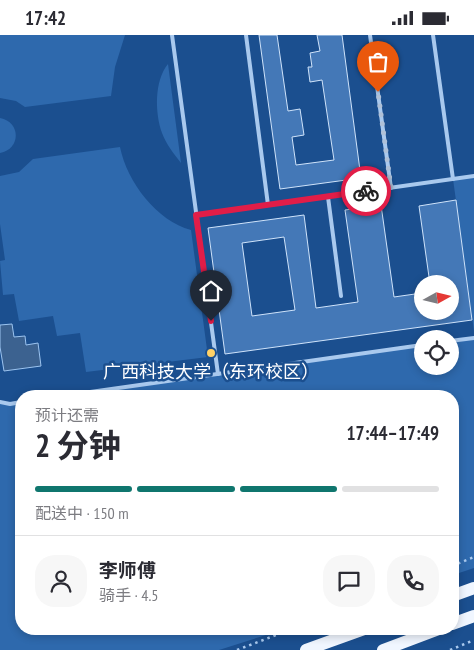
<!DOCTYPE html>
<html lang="zh">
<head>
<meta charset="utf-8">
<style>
  :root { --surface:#fff; --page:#f7f7f7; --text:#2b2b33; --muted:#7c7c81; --line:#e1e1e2; --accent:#0f766e }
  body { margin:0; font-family:"PT Sans Narrow","Noto Sans SC",sans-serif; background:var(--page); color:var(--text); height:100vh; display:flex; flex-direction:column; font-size:19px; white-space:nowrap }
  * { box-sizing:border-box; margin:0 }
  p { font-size:16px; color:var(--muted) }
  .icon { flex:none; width:28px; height:28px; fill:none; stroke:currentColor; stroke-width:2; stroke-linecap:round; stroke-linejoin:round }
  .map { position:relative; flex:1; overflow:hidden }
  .sheet { position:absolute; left:15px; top:355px; width:444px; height:245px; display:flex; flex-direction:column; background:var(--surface); border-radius:20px; box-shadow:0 2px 8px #0003 }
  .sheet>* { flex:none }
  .needle { width:32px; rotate:82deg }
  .controls { position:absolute; left:414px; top:240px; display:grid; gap:10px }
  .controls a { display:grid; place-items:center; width:45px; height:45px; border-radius:50%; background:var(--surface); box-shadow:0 2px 8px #0003; font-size:25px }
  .pin { position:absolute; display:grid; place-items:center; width:42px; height:42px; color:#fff; margin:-51px -21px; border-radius:50% 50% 50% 0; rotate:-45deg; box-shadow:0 0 5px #0007 }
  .pin .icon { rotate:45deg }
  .courier { position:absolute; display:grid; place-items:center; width:50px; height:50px; margin:-25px; border:4px solid #e11d48; border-radius:50%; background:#fff; color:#222; box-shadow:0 1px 6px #0007 }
  .overview em { font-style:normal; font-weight:700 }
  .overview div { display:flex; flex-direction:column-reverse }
  .overview { display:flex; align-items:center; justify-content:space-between; height:85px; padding:0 20px }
  h1 { font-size:32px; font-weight:700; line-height:38px }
  .bar { display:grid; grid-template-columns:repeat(4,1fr); gap:8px 5px; align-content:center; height:60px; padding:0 20px }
  .bar i { height:6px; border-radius:4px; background:var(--line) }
  .bar .selected { background:var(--accent) }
  .bar p { grid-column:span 4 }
  .line { display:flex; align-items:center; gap:12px; padding:0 20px; border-top:1px solid var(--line) }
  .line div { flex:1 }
  .round { display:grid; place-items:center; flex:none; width:52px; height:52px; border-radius:20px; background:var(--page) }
  .status { display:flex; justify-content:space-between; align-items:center; height:35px; padding:0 25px; background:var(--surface); direction:ltr }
  .status svg { height:14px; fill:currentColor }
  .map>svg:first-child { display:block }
  .green { fill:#2e69ad }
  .water { fill:#3c6290; stroke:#9cc4f0 }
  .building { fill:#4478b7; stroke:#cfe3fa; fill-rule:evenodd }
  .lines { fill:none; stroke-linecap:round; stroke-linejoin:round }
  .path { stroke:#a9c9ee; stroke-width:2.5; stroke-dasharray:2.5 4; stroke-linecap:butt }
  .service { stroke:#a9c9ee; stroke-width:4 }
  .primary { stroke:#f0f6ff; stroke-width:12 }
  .done { stroke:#afc1d8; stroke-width:5; stroke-dasharray:0 9 }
  .route { stroke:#e11d48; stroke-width:6 }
  .poi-dot { fill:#ffd166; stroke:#1b4f8f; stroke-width:2 }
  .labels { text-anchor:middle; stroke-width:5; stroke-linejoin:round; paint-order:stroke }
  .poi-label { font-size:18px; fill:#fff; stroke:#1b4f8f }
</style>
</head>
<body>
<div class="status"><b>17:42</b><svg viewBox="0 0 49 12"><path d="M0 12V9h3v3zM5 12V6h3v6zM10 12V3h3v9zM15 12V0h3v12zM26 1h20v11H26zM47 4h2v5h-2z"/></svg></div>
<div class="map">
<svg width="474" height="615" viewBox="0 0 474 615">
  <rect width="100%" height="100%" fill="#1b4f8f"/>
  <g class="green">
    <polygon points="0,0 125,0 115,32 111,61 25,72 16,66 0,63"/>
    <path d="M168,29L181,128C174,119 166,109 162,98C155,78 154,46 168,29Z"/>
    <path d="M0,83C21,87 21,114 0,118Z"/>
    <path d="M120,112C127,147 157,186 191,195L208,322L86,337L80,298L57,301L53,281L19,286L14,259L3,260L0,226L5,225L0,189V141L19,137L33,124Z"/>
    <polygon points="474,142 474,296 453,144"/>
    <polygon points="474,303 474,533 453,540 452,361 62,361 422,310 422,331 450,331 450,306"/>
    <polygon points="0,367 10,369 21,367 21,594 285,594 219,615 0,615"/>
  </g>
  <polygon class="water" points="12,289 14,302 25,301 26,310 38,308 41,331 4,336 0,312 0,290"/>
  <g class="building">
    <polygon points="259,0 277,0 288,76 300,74 304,100 292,102 296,130 334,125 322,45 310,47 308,32 312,32 310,18 320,16 317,0 342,0 361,143 280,154"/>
    <path d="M456,165L472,285L225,319L208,193L304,180L316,273L358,267L345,175L381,170L394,262L422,258V276H450V249H430L419,171ZM284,202L295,275L252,281L242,208Z"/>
  </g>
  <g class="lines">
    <g class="path">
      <polyline points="452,531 474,522"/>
      <polyline points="237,615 292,594"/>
      <polyline points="450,615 474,605"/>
    </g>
    <g class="service">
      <polyline points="172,0 218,339"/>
      <polyline points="246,0 268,170"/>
      <polyline points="370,0 391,153"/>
      <polyline points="433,0 453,144"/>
      <polyline points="328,162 341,261"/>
      <polyline points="197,180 474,141"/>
      <polyline points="450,306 474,303"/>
      <polyline points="62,361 422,310"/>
      <polyline points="0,367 10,369 21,367"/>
    </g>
    <g class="primary">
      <polyline points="452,561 474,553"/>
      <polyline points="452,589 474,581"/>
      <polyline points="306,615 364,594"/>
      <polyline points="383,615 439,594"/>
    </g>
  </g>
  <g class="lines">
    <polyline class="done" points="366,156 391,153 378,57"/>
    <polyline class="route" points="211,286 196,180 366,156"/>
  </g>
  <circle class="poi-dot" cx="211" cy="318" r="5"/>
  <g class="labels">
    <g class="poi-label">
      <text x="211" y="343">广西科技大学（东环校区）</text>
    </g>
  </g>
</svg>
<div class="controls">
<a><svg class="needle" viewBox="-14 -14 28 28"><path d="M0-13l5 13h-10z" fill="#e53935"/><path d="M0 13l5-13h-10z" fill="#7c7c81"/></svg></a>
<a><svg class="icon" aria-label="locate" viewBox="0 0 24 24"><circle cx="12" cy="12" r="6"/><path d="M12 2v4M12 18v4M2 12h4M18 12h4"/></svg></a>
</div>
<div class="pin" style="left:378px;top:57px;background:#ea580c"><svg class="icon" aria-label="bag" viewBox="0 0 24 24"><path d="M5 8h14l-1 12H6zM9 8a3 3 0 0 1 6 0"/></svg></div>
<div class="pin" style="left:211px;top:286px;background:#1f2937"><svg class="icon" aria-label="home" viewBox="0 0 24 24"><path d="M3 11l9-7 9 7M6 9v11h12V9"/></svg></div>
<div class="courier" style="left:366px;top:156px"><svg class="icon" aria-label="bike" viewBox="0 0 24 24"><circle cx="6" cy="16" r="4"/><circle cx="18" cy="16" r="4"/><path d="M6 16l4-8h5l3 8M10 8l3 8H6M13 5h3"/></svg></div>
<section class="sheet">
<div class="overview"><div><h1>2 分钟</h1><p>预计还需</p></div><em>17:44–17:49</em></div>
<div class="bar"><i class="selected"></i><i class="selected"></i><i class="selected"></i><i></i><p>配送中 · 150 m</p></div>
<div class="line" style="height:90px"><a class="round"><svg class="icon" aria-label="person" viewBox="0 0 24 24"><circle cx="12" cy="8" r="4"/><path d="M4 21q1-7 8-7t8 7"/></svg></a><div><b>李师傅</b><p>骑手 · 4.5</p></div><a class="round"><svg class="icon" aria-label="chat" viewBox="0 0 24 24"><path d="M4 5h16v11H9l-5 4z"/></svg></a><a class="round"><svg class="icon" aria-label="phone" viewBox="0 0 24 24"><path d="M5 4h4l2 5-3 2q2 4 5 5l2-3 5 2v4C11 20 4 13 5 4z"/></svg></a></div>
</section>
</div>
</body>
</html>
